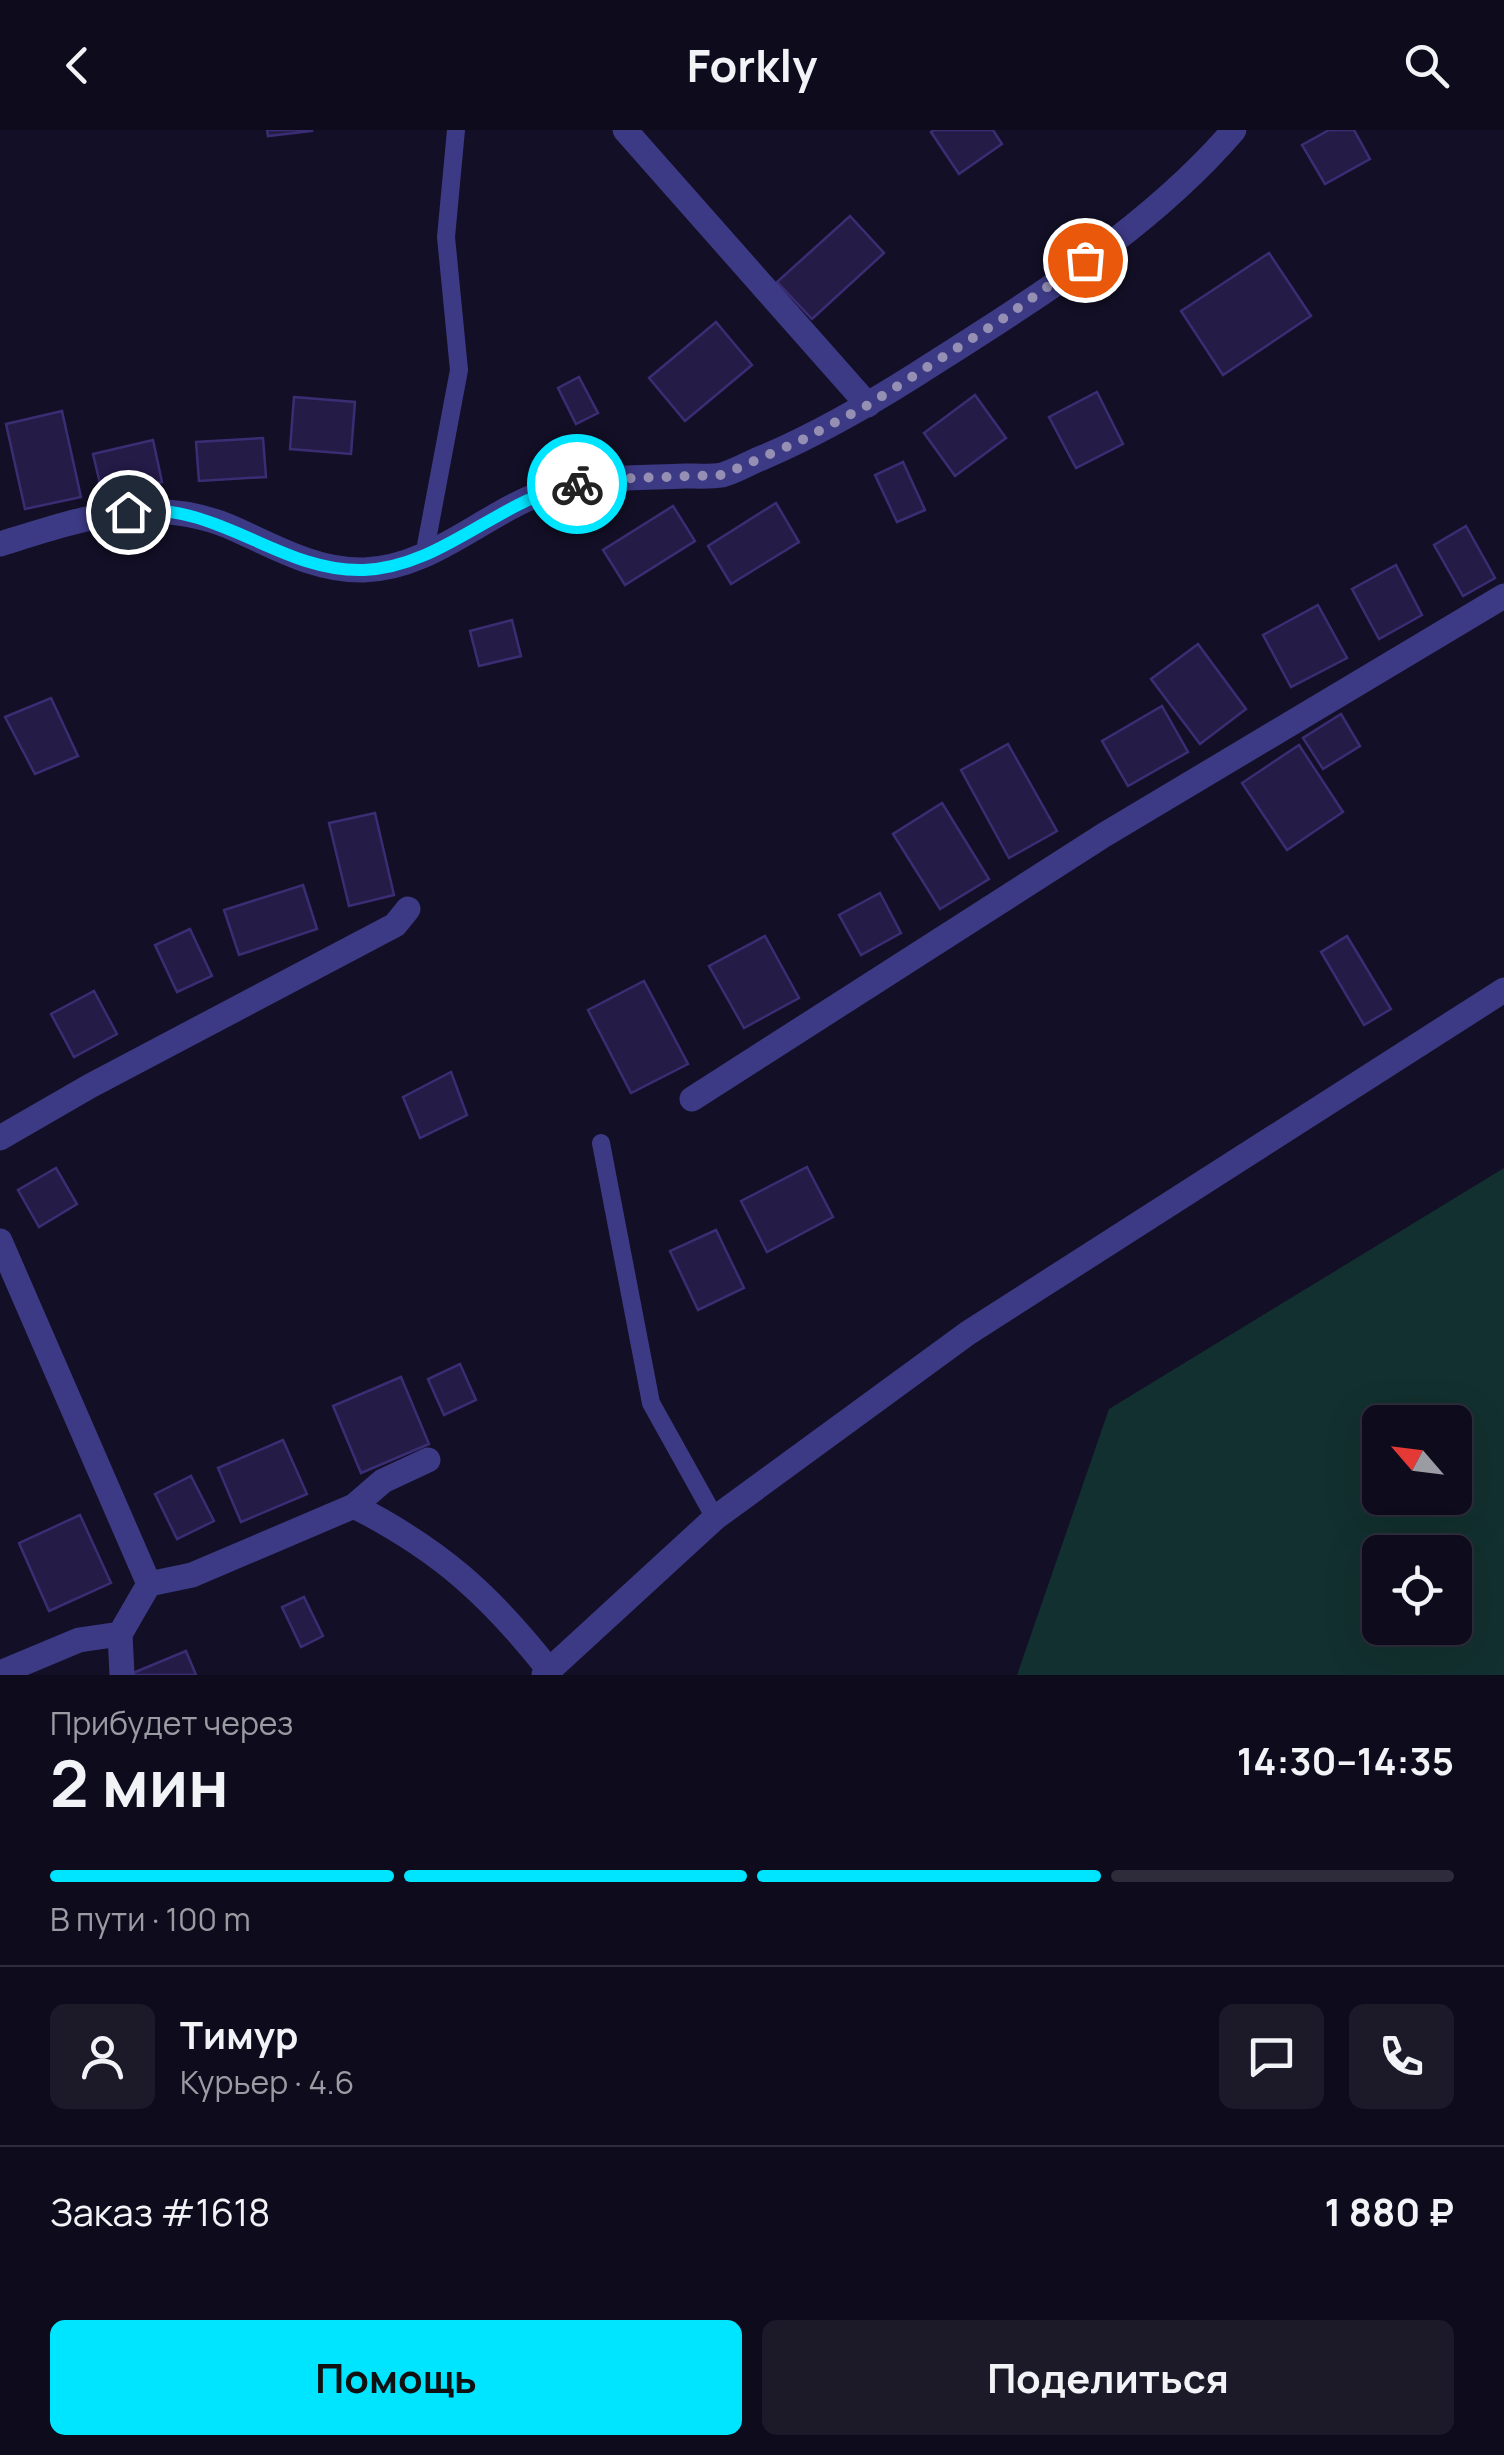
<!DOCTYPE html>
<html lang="ru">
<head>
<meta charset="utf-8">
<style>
  :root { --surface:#0e0b1c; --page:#1c1929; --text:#f1f3f6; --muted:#9b9ba3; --line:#2e2b3b; --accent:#00e5ff }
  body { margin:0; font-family:Manrope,sans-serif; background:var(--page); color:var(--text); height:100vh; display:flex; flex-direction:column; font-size:38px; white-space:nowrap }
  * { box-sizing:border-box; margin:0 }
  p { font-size:32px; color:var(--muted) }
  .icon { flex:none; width:55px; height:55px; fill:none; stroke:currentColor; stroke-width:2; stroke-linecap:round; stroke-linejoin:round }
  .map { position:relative; height:1545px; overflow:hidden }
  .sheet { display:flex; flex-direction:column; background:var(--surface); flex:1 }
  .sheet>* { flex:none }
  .needle { width:65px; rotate:298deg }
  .controls { position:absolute; left:1362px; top:1275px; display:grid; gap:20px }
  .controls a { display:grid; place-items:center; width:110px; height:110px; border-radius:15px; background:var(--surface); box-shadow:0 10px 40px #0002,0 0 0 2px var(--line); font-size:50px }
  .pin { position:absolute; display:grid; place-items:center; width:85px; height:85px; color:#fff; margin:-42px; border:5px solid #fff; border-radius:50%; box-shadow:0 2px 10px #0007 }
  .courier { position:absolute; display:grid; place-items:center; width:100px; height:100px; margin:-50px; border:8px solid #00e5ff; border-radius:50%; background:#fff; color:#222; box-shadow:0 2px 12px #0007 }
  .head em { font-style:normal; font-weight:700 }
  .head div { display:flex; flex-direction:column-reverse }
  .head { display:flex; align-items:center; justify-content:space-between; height:170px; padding:0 50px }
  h1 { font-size:65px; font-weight:700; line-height:75px }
  .bar { display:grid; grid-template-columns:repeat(4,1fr); gap:15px 10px; align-content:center; height:120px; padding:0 50px }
  .bar i { height:12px; border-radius:8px; background:var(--line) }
  .bar .active { background:var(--accent) }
  .bar p { grid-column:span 4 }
  .line { display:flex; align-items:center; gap:25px; padding:0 50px; border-top:2px solid var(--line) }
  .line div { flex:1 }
  .round { display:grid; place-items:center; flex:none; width:105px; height:105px; border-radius:15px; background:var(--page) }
  .primary-button { display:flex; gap:20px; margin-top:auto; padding:20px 50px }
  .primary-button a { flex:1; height:115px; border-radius:15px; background:var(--accent); color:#111; font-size:40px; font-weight:700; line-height:115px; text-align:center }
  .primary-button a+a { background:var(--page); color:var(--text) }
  header { display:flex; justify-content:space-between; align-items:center; height:130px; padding:0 50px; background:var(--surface); font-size:45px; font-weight:700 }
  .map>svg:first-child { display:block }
  .green { fill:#12302f; fill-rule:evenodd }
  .building { fill:#241b47; stroke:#3b2d73; stroke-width:2.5 }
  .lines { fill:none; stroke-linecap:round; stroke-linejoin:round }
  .service { stroke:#3d3a85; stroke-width:18 }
  .minor { stroke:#3d3a85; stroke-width:25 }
  .tertiary { stroke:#3d3a85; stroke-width:25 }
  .done { stroke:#948fb3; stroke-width:10; stroke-dasharray:0 18 }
  .route { stroke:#00e5ff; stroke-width:12 }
</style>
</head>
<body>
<header><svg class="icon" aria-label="back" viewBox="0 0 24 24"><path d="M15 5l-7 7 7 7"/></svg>Forkly<svg class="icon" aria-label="search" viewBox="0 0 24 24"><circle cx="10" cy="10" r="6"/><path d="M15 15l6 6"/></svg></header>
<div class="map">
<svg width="1504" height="1545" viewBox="0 0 1504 1545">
  <rect width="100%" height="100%" fill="#130f26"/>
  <path class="green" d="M1504,1038V1545H1017L1109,1279ZM1380,1292H1455V1368H1380ZM1380,1422H1455V1498H1380Z"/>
  <g class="building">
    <polygon points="267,0 312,0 312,1 268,6"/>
    <polygon points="934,0 993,0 1002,14 959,44 931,2"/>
    <polygon points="1329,0 1354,0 1370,29 1325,54 1302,15"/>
    <polygon points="850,86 884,123 812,189 777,152"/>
    <polygon points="1269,123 1311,186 1223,245 1181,181"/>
    <polygon points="716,192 752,235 685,291 649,248"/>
    <polygon points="579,247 598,283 576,294 558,258"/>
    <polygon points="1097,262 1123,314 1076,338 1049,287"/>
    <polygon points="975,265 1006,308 955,346 924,303"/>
    <polygon points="294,267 355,272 351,324 290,319"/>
    <polygon points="62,281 81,367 25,379 6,294"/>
    <polygon points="263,308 266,347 199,351 196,312"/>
    <polygon points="153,310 162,352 103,366 93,324"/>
    <polygon points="903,332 925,380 897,392 875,345"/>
    <polygon points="776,373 799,412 731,454 708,416"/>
    <polygon points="673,376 695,411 625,455 603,420"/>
    <polygon points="1466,396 1495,448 1463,466 1434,415"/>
    <polygon points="1396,435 1422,485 1379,509 1352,459"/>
    <polygon points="1318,475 1347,528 1291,557 1263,505"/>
    <polygon points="512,490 521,526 479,536 470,501"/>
    <polygon points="1198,514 1246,579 1200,614 1151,549"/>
    <polygon points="51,568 78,626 35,644 5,587"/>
    <polygon points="1162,576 1188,622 1128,656 1102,611"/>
    <polygon points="1341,584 1360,616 1323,639 1303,608"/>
    <polygon points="1008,614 1057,701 1009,728 961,640"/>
    <polygon points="1299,615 1343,682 1287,720 1242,653"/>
    <polygon points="942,673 989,749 940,779 893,704"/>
    <polygon points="375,683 394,765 349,776 329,693"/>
    <polygon points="303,755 317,799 239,825 224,780"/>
    <polygon points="880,763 901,803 861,825 839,785"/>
    <polygon points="190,799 212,846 177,862 155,815"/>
    <polygon points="765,806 799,868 744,898 709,836"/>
    <polygon points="1347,806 1391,879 1364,895 1321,822"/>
    <polygon points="644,851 688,934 631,963 588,880"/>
    <polygon points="94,861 117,904 74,927 51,884"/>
    <polygon points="451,942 467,985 420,1008 403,967"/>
    <polygon points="807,1037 833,1087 767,1122 741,1071"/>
    <polygon points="56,1038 77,1074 39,1097 18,1060"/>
    <polygon points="716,1100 744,1158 698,1180 670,1121"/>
    <polygon points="460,1234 476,1270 444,1285 428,1249"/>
    <polygon points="401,1247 429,1314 361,1343 333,1276"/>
    <polygon points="283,1310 307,1364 241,1392 218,1338"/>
    <polygon points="191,1346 214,1391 177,1409 155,1364"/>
    <polygon points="80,1385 111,1453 49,1481 19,1413"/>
    <polygon points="304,1467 323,1506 301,1517 282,1477"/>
    <polygon points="186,1521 196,1545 134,1545 133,1543"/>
  </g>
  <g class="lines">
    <g class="service">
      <polyline points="424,426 459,240 446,107 456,0"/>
      <polyline points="601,1013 651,1273 715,1388"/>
    </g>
    <g class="minor">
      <polyline points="625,0 868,275"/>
      <path d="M0,414C77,390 149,364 228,396C272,415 314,441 364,440C436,438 489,377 557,358C598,346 642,348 685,346C696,346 711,347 722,345C736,341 751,332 764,327C818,304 868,275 917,244C1028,173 1148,100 1234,0"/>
      <polyline points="692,969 1104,705 1504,466"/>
      <polyline points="0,1008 90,956 395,795 408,779"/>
      <polyline points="0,1111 149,1454"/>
      <path d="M354,1376C440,1420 490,1465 549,1540"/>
      <polyline points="120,1504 122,1545"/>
      <polyline points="0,1543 79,1510 120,1504 149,1454 192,1445 354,1376 383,1351 428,1330"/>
    </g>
    <polyline class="tertiary" points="544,1545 715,1388 968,1203 1504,860"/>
  </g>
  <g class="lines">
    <polyline class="done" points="577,354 607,349 722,345 800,311 868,275 1004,188 1085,130"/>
    <path class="route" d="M128,382C217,369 279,443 364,440C443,437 501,367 577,354"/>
  </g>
</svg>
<div class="controls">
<a><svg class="needle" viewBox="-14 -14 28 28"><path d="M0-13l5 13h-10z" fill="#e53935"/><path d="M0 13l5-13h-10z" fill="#9b9ba3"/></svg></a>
<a><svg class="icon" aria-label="locate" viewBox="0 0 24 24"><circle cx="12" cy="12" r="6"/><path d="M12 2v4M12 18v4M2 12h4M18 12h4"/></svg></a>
</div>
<div class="pin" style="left:1085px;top:130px;background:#ea580c"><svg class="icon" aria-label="bag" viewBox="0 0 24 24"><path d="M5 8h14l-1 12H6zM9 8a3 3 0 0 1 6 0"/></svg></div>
<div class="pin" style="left:128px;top:382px;background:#1f2937"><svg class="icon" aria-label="home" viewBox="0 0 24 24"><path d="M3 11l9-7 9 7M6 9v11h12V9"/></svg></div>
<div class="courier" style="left:577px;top:354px"><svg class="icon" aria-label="bike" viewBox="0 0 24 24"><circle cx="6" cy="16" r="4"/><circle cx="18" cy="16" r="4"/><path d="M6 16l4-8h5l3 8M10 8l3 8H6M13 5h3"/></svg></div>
</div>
<section class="sheet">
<div class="head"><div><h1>2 мин</h1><p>Прибудет через</p></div><em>14:30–14:35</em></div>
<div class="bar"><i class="active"></i><i class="active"></i><i class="active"></i><i></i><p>В пути · 100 m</p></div>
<div class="line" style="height:180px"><a class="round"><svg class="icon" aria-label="person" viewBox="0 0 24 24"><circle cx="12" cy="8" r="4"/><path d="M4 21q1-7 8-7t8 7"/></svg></a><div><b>Тимур</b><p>Курьер · 4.6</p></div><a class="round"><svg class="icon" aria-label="chat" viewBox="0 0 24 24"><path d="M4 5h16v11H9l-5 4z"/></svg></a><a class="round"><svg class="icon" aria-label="phone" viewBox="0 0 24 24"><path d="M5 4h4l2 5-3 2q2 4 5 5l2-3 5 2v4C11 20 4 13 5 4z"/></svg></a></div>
<div class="line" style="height:130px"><div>Заказ #1618</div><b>1 880 ₽</b></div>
<div class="primary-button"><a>Помощь</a><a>Поделиться</a></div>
</section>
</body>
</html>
